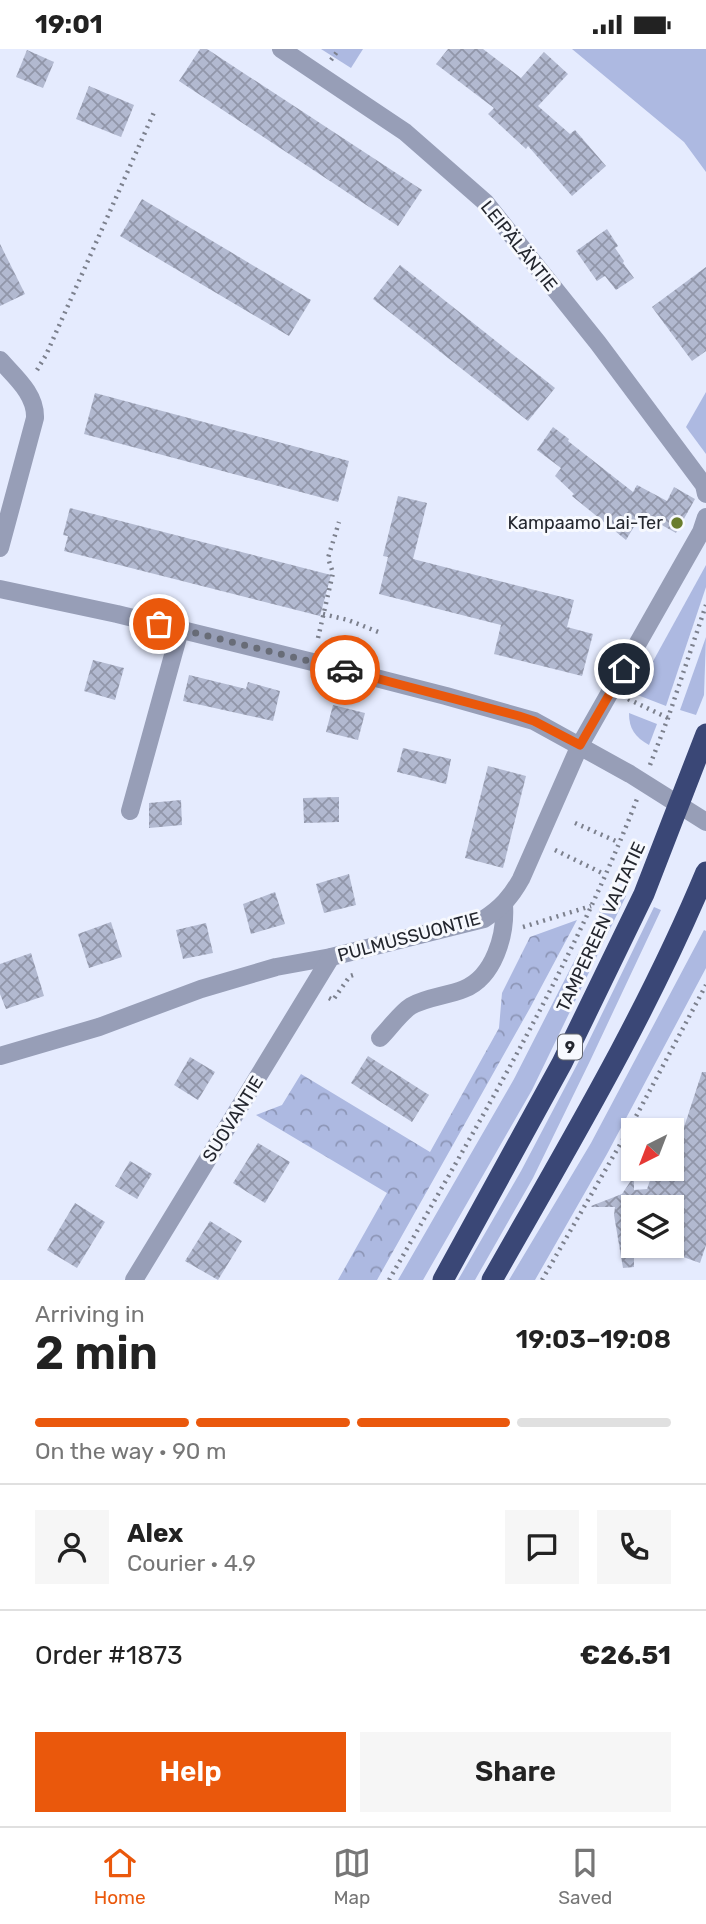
<!DOCTYPE html>
<html lang="en">
<head>
<meta charset="utf-8">
<style>
  :root { --surface:#fff; --page:#f6f6f6; --text:#222; --muted:#767676; --line:#e0e0e0; --accent:#ea580c }
  body { margin:0; font-family:Rubik,sans-serif; background:var(--page); color:var(--text); height:100vh; display:flex; flex-direction:column; font-size:26px; white-space:nowrap }
  * { box-sizing:border-box; margin:0 }
  p { font-size:23px; color:var(--muted) }
  .icon { flex:none; width:38px; height:38px; fill:none; stroke:currentColor; stroke-width:2; stroke-linecap:round; stroke-linejoin:round }
  .map { position:relative; height:1231px; overflow:hidden }
  .drawer { display:flex; flex-direction:column; background:var(--surface); flex:1 }
  .drawer>* { flex:none }
  .needle { width:46px; rotate:222deg }
  .controls { position:absolute; left:621px; top:1069px; display:grid; gap:14px }
  .controls a { display:grid; place-items:center; width:63px; height:63px; border-radius:0px; background:var(--surface); box-shadow:0 2px 5px #0004; font-size:35px }
  .pin { position:absolute; display:grid; place-items:center; width:60px; height:60px; color:#fff; margin:-30px; border:4px solid #fff; border-radius:50%; box-shadow:0 2px 7px #0007 }
  .courier { position:absolute; display:grid; place-items:center; width:70px; height:70px; margin:-35px; border:5px solid #ea580c; border-radius:50%; background:#fff; color:#222; box-shadow:0 2px 9px #0007 }
  .head em { font-style:normal; font-weight:600 }
  .head div { display:flex; flex-direction:column-reverse }
  .head { display:flex; align-items:center; justify-content:space-between; height:119px; padding:0 35px }
  h1 { font-size:46px; font-weight:600; line-height:52px }
  .bar { display:grid; grid-template-columns:repeat(4,1fr); gap:10px 7px; align-content:center; height:84px; padding:0 35px }
  .bar i { height:9px; border-radius:5px; background:var(--line) }
  .bar .current { background:var(--accent) }
  .bar p { grid-column:span 4 }
  .line { display:flex; align-items:center; gap:18px; padding:0 35px; border-top:2px solid var(--line) }
  .line div { flex:1 }
  .round { display:grid; place-items:center; flex:none; width:74px; height:74px; border-radius:0px; background:var(--page) }
  .primary-button { display:flex; gap:14px; margin-top:auto; padding:14px 35px }
  .primary-button a { flex:1; height:80px; border-radius:0px; background:var(--accent); color:#fff; font-size:28px; font-weight:600; line-height:80px; text-align:center }
  .primary-button a+a { background:var(--page); color:var(--text) }
  .status { display:flex; justify-content:space-between; align-items:center; height:49px; padding:0 35px; background:var(--surface); direction:ltr }
  .status svg { height:19px; fill:currentColor }
  .dock { display:flex; justify-content:space-around; align-items:center; height:98px; border-top:2px solid var(--line); background:var(--surface); font-size:19px; color:var(--muted) }
  .dock a { display:grid; justify-items:center; gap:4px }
  .dock .current { color:var(--accent) }
  .map>svg:first-child { display:block }
  .green { fill:#adb9e1 }
  .forest { fill:url(#forest-crowns) }
  .building { fill:url(#building-cross-hatch) }
  .lines { fill:none; stroke-linecap:round; stroke-linejoin:round }
  .path { stroke:#7c808d; stroke-width:4.5; stroke-dasharray:2 5; stroke-linecap:butt }
  .minor { stroke:#979eb7; stroke-width:18 }
  .highway { stroke:#3a4776; stroke-width:21 }
  .done { stroke:#686c77; stroke-width:7; stroke-dasharray:0 12.6 }
  .route { stroke:#ea580c; stroke-width:9 }
  .poi-dot { fill:#697d2d; stroke:#f7f9fe; stroke-width:2.5 }
  .labels { text-anchor:middle; stroke-width:6; stroke-linejoin:round; paint-order:stroke }
  .shield { fill:#f7f9fe; stroke:#63666d; stroke-width:2 }
  .shield-label { font-size:16px; font-weight:bold; fill:#24272f }
  .street-label { font-size:18px; fill:#24272f; stroke:#f7f9fe }
  .poi-label { font-size:18px; fill:#24272f; stroke:#f7f9fe; text-anchor:end }
</style>
</head>
<body>
<div class="status"><b>19:01</b><svg viewBox="0 0 49 12"><path d="M0 12V9h3v3zM5 12V6h3v6zM10 12V3h3v9zM15 12V0h3v12zM26 1h20v11H26zM47 4h2v5h-2z"/></svg></div>
<div class="map">
<svg width="706" height="1231" viewBox="0 0 706 1231">
  <defs>
    <pattern id="forest-crowns" width="20" height="18" patternUnits="userSpaceOnUse" patternTransform="scale(1.75)"><rect width="20" height="18" fill="#adb9e1"/><path d="M2 6a3 3 0 1 1 6 0M12 15a3 3 0 1 1 6 0" fill="none" stroke="#8d96b7"/></pattern>
    <pattern id="building-cross-hatch" width="8" height="8" patternUnits="userSpaceOnUse" patternTransform="scale(1.75)"><rect width="8" height="8" fill="#b2b9d0"/><path d="M0 0l8 8M0 8l8-8" fill="none" stroke="#9196a9"/></pattern>
  </defs>
  <rect width="100%" height="100%" fill="#e5ebfe"/>
  <g class="green">
    <polygon points="321,0 363,0 351,19"/>
    <polygon points="572,0 706,0 706,123 684,93"/>
    <polygon points="706,343 706,405 686,378"/>
    <polygon points="706,516 706,538 666,657 635,645"/>
    <polygon points="706,588 704,646 696,666 680,661"/>
    <path d="M629,664L657,675L649,696C635,688 629,680 629,664Z"/>
    <polygon points="611,840 626,847 532,1041 423,1231 398,1231 514,1030"/>
    <polygon points="654,858 661,861 590,1012 533,1129 475,1231 458,1231 521,1122 581,1008"/>
    <polygon points="704,881 706,882 706,919 607,1105 535,1231 509,1231 591,1094"/>
  </g>
  <polygon class="forest" points="577,871 530,959 377,1231 338,1231 387,1144 256,1066 282,1056 301,1025 430,1103 499,979 502,944 530,888"/>
  <g class="building">
    <polygon points="200,0 207,0 422,141 398,177 179,32"/>
    <polygon points="448,0 483,0 521,29 544,3 568,25 538,57 570,85 575,81 606,117 572,147 528,97 526,100 488,65 494,59 436,15"/>
    <polygon points="27,1 54,13 43,39 16,28"/>
    <polygon points="89,37 134,56 121,88 76,70"/>
    <polygon points="142,150 311,251 289,287 120,187"/>
    <polygon points="607,180 618,197 615,199 624,212 623,214 634,229 616,241 605,227 597,232 576,202"/>
    <polygon points="0,195 25,245 0,257"/>
    <polygon points="400,216 555,339 528,372 373,250"/>
    <polygon points="706,218 706,302 692,312 652,258"/>
    <polygon points="95,344 349,412 338,453 84,385"/>
    <polygon points="553,378 569,390 568,392 633,443 637,436 667,452 674,438 695,450 676,484 651,470 648,476 638,471 626,491 572,447 574,445 555,427 561,419 537,401"/>
    <polygon points="398,447 427,454 413,510 574,551 567,578 593,585 582,627 494,605 501,576 379,545 388,508 383,507"/>
    <polygon points="70,459 331,526 320,567 64,502 68,487 63,486"/>
    <polygon points="93,611 124,619 115,651 84,642"/>
    <polygon points="189,626 246,640 248,633 280,642 273,672 183,652"/>
    <polygon points="333,656 365,664 358,691 326,683"/>
    <polygon points="403,699 451,710 446,735 397,723"/>
    <polygon points="488,717 526,727 503,819 465,809"/>
    <polygon points="339,748 339,773 304,774 303,749"/>
    <polygon points="181,751 182,776 149,779 149,754"/>
    <polygon points="349,825 356,856 324,864 316,835"/>
    <polygon points="275,843 285,875 251,885 243,855"/>
    <polygon points="111,873 122,908 89,919 78,885"/>
    <polygon points="206,874 213,904 183,910 176,881"/>
    <polygon points="31,904 44,947 6,960 0,945 0,915"/>
    <polygon points="368,1007 429,1046 412,1073 351,1034"/>
    <polygon points="190,1008 215,1023 198,1051 174,1036"/>
    <polygon points="702,1023 706,1023 706,1196 700,1214 672,1204 672,1158 634,1158 634,1218 623,1219 614,1166 615,1158 592,1158 591,1157 622,1145 634,1127 634,1141 647,1140 654,1120 672,1120 672,1102 676,1103"/>
    <polygon points="258,1094 290,1113 265,1154 233,1134"/>
    <polygon points="130,1112 152,1125 137,1150 115,1137"/>
    <polygon points="75,1154 105,1173 77,1219 47,1201"/>
    <polygon points="210,1172 242,1192 218,1231 185,1212"/>
  </g>
  <g class="lines">
    <g class="path">
      <polyline points="331,11 339,0"/>
      <polyline points="37,321 46,306 155,61"/>
      <polyline points="323,565 348,571 381,584"/>
      <polyline points="318,589 333,524 328,509 339,473"/>
      <polyline points="628,650 668,669"/>
      <polyline points="650,716 668,669 706,556"/>
      <polyline points="575,774 618,793"/>
      <polyline points="555,801 604,825"/>
      <polyline points="523,878 591,857"/>
      <polyline points="329,949 333,951 350,927 353,926"/>
      <path d="M389,1231C478,1075 572,918 637,750"/>
      <polyline points="542,1231 633,1073 706,936"/>
    </g>
    <g class="minor">
      <polyline points="281,0 405,83 485,153 598,294 704,436 706,445"/>
      <path d="M0,311C15,328 36,345 35,369L0,499"/>
      <polyline points="0,540 117,565 337,619 446,647 534,672 630,725 706,773"/>
      <polyline points="130,762 180,581"/>
      <path d="M380,989C390,979 400,964 411,957C427,948 447,947 464,940C494,928 506,886 504,856"/>
      <path d="M0,1007L99,978L201,940L276,918L331,908L484,870C501,859 511,848 521,830L580,696L701,483L706,468"/>
      <polyline points="134,1231 331,908"/>
    </g>
    <g class="highway">
      <polyline points="443,1231 562,1014 644,845 706,685"/>
      <path d="M492,1231C568,1097 647,965 706,823"/>
    </g>
  </g>
  <g class="lines">
    <polyline class="done" points="159,575 345,621"/>
    <polyline class="route" points="345,621 519,667 534,672 580,696 624,620"/>
  </g>
  <circle class="poi-dot" cx="677" cy="474" r="7"/>
  <g class="labels">
    <rect class="shield" x="558" y="985.5" width="24" height="25" rx="5"/>
    <g class="shield-label">
      <text x="570" y="1004">9</text>
    </g>
    <g class="street-label">
      <text transform="translate(519 197) rotate(51)" y="6">LEIPÄLÄNTIE</text>
      <text transform="translate(601 878) rotate(-65)" y="6">TAMPEREEN VALTATIE</text>
      <text transform="translate(409 888) rotate(-15)" y="6">PULMUSSUONTIE</text>
      <text transform="translate(233 1070) rotate(-58)" y="6">SUOVANTIE</text>
    </g>
    <g class="poi-label">
      <text x="663" y="480">Kampaamo Lai-Ter</text>
    </g>
  </g>
</svg>
<div class="controls">
<a><svg class="needle" viewBox="-14 -14 28 28"><path d="M0-13l5 13h-10z" fill="#e53935"/><path d="M0 13l5-13h-10z" fill="#767676"/></svg></a>
<a><svg class="icon" aria-label="layers" viewBox="0 0 24 24"><path d="M12 4l9 5-9 5-9-5zM3 14l9 5 9-5"/></svg></a>
</div>
<div class="pin" style="left:159px;top:575px;background:#ea580c"><svg class="icon" aria-label="bag" viewBox="0 0 24 24"><path d="M5 8h14l-1 12H6zM9 8a3 3 0 0 1 6 0"/></svg></div>
<div class="pin" style="left:624px;top:620px;background:#1f2937"><svg class="icon" aria-label="home" viewBox="0 0 24 24"><path d="M3 11l9-7 9 7M6 9v11h12V9"/></svg></div>
<div class="courier" style="left:345px;top:621px"><svg class="icon" aria-label="car" viewBox="0 0 24 24"><path d="M5 17H2v-5l4-1 3-4h7l3 4 3 1v5h-3M9 17h6M6 11h13"/><circle cx="7" cy="17" r="2"/><circle cx="17" cy="17" r="2"/></svg></div>
</div>
<section class="drawer">
<div class="head"><div><h1>2 min</h1><p>Arriving in</p></div><em>19:03–19:08</em></div>
<div class="bar"><i class="current"></i><i class="current"></i><i class="current"></i><i></i><p>On the way · 90 m</p></div>
<div class="line" style="height:126px"><a class="round"><svg class="icon" aria-label="person" viewBox="0 0 24 24"><circle cx="12" cy="8" r="4"/><path d="M4 21q1-7 8-7t8 7"/></svg></a><div><b>Alex</b><p>Courier · 4.9</p></div><a class="round"><svg class="icon" aria-label="chat" viewBox="0 0 24 24"><path d="M4 5h16v11H9l-5 4z"/></svg></a><a class="round"><svg class="icon" aria-label="phone" viewBox="0 0 24 24"><path d="M5 4h4l2 5-3 2q2 4 5 5l2-3 5 2v4C11 20 4 13 5 4z"/></svg></a></div>
<div class="line" style="height:91px"><div>Order #1873</div><b>€26.51</b></div>
<div class="primary-button"><a>Help</a><a>Share</a></div>
</section>
<nav class="dock">
<a class="current"><svg class="icon" aria-label="home" viewBox="0 0 24 24"><path d="M3 11l9-7 9 7M6 9v11h12V9"/></svg>Home</a>
<a><svg class="icon" aria-label="map" viewBox="0 0 24 24"><path d="M3 6l6-2 6 2 6-2v14l-6 2-6-2-6 2zM9 4v14M15 6v14"/></svg>Map</a>
<a><svg class="icon" aria-label="saved" viewBox="0 0 24 24"><path d="M7 4h10v16l-5-4-5 4z"/></svg>Saved</a>
</nav>
</body>
</html>
